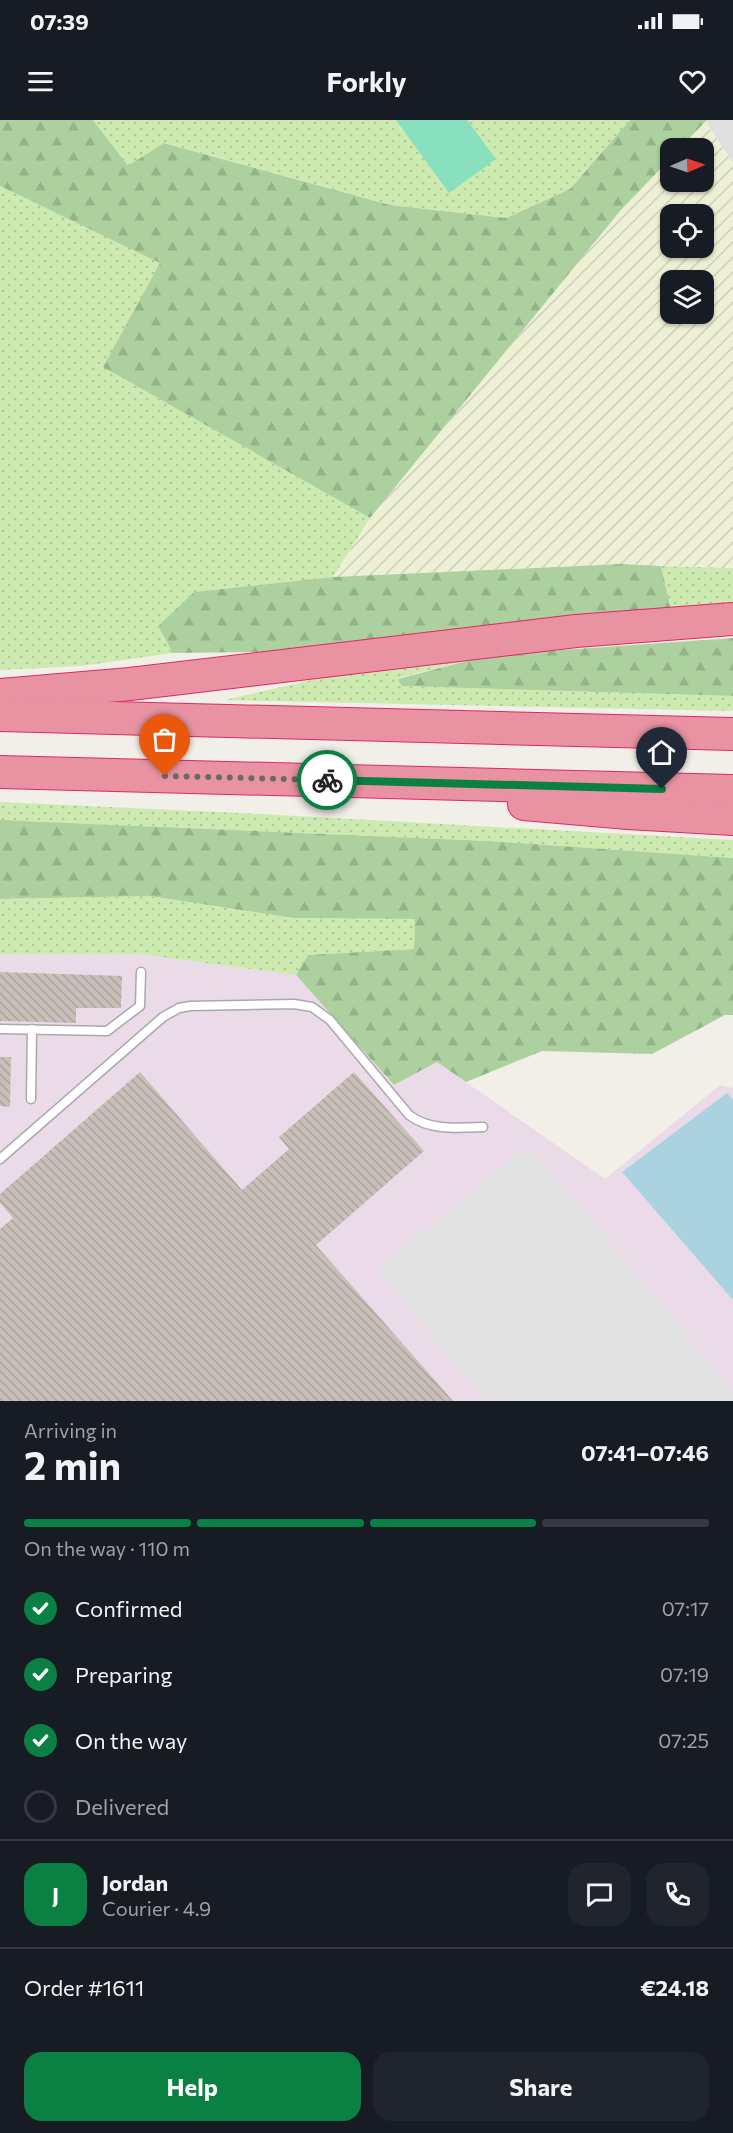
<!DOCTYPE html>
<html lang="en">
<head>
<meta charset="utf-8">
<style>
  :root { --surface:#171b24; --page:#20242c; --text:#f1f3f6; --muted:#9ea1a6; --line:#363941; --accent:#0b8043 }
  body { margin:0; font-family:Commissioner,sans-serif; background:var(--page); color:var(--text); height:100vh; display:flex; flex-direction:column; font-size:22px; white-space:nowrap }
  * { box-sizing:border-box; margin:0 }
  p { font-size:20px; color:var(--muted) }
  .icon { flex:none; width:33px; height:33px; fill:none; stroke:currentColor; stroke-width:2; stroke-linecap:round; stroke-linejoin:round }
  .map { position:relative; height:1281px; overflow:hidden }
  .panel { display:flex; flex-direction:column; background:var(--surface); flex:1 }
  .panel>* { flex:none }
  .needle { width:39px; rotate:88deg }
  .buttons { position:absolute; left:660px; top:18px; display:grid; gap:12px }
  .buttons a { display:grid; place-items:center; width:54px; height:54px; border-radius:12px; background:var(--surface); box-shadow:0 2px 4px #0004; font-size:30px }
  .pin { position:absolute; display:grid; place-items:center; width:51px; height:51px; color:#fff; margin:-62px -26px; border-radius:50% 50% 50% 0; rotate:-45deg; box-shadow:0 0 6px #0007 }
  .pin .icon { rotate:45deg }
  .courier { position:absolute; display:grid; place-items:center; width:60px; height:60px; margin:-30px; border:4px solid #0b8043; border-radius:50%; background:#fff; color:#222; box-shadow:0 2px 8px #0007 }
  .overview em { font-style:normal; font-weight:700 }
  .overview div { display:flex; flex-direction:column-reverse }
  .overview { display:flex; align-items:center; justify-content:space-between; height:102px; padding:0 24px }
  h1 { font-size:39px; font-weight:700; line-height:45px }
  .bar { display:grid; grid-template-columns:repeat(4,1fr); gap:9px 6px; align-content:center; height:72px; padding:0 24px }
  .bar i { height:8px; border-radius:4px; background:var(--line) }
  .bar .on { background:var(--accent) }
  .bar p { grid-column:span 4 }
  .line { display:flex; align-items:center; gap:15px; padding:0 24px; border-top:2px solid var(--line) }
  .line div { flex:1 }
  .round { display:grid; place-items:center; flex:none; width:63px; height:63px; border-radius:18px; background:var(--page) }
  ol { padding:0 24px; list-style:none }
  li { display:flex; align-items:center; gap:18px; height:66px }
  li p { margin-inline-start:auto }
  li .icon { padding:6px; border-radius:50%; background:var(--accent); color:#fff; stroke-width:4 }
  li:last-child { color:var(--muted) }
  li i { width:33px; height:33px; border:3px solid var(--line); border-radius:50% }
  .button { display:flex; gap:12px; margin-top:auto; padding:12px 24px }
  .button a { flex:1; height:69px; border-radius:18px; background:var(--accent); color:#fff; font-size:24px; font-weight:700; line-height:69px; text-align:center }
  .button a+a { background:var(--page); color:var(--text) }
  .status { display:flex; justify-content:space-between; align-items:center; height:42px; padding:0 30px; background:var(--surface); direction:ltr }
  .status svg { height:16px; fill:currentColor }
  header { display:flex; justify-content:space-between; align-items:center; height:78px; padding:0 24px; background:var(--surface); font-size:27px; font-weight:700 }
  .map>svg:first-child { display:block }
  .residential { fill:#e0dfdf }
  .industrial { fill:#ebdbe8 }
  .farmland { fill:url(#farmland-furrows); fill-rule:evenodd }
  .grass { fill:url(#grass-dots) }
  .forest { fill:url(#forest-firs) }
  .pitch { fill:#88e0be }
  .parking { fill:#e2e2e2 }
  .water { fill:#aad3df }
  .building { fill:url(#building-back-hatch) }
  .lines { fill:none; stroke-linecap:round; stroke-linejoin:round }
  .lane-casing { stroke:#a9a9a9; stroke-width:11 }
  .highway-casing { stroke:#dc2a67; stroke-width:34 }
  .lane { stroke:#fff; stroke-width:8 }
  .highway { stroke:#e892a2; stroke-width:32 }
  .done { stroke:#6b6a68; stroke-width:6; stroke-dasharray:0 10.8 }
  .route { stroke:#0b8043; stroke-width:8 }
</style>
</head>
<body>
<div class="status"><b>07:39</b><svg viewBox="0 0 49 12"><path d="M0 12V9h3v3zM5 12V6h3v6zM10 12V3h3v9zM15 12V0h3v12zM26 1h20v11H26zM47 4h2v5h-2z"/></svg></div>
<header><svg class="icon" aria-label="menu" viewBox="0 0 24 24"><path d="M4 6h16M4 12h16M4 18h16"/></svg>Forkly<svg class="icon" aria-label="heart" viewBox="0 0 24 24"><path d="M12 20l-8-8c-3-5 5-10 8-4 3-6 11-1 8 4z"/></svg></header>
<div class="map">
<svg width="733" height="1281" viewBox="0 0 733 1281">
  <defs>
    <pattern id="farmland-furrows" width="10" height="10" patternUnits="userSpaceOnUse" patternTransform="scale(1.5)"><rect width="10" height="10" fill="#eef0d5"/><path d="M-1 1l2-2M0 10L10 0M9 11l2-2" fill="none" stroke="#ccceb7"/></pattern>
    <pattern id="grass-dots" width="8" height="8" patternUnits="userSpaceOnUse" patternTransform="scale(1.5)"><rect width="8" height="8" fill="#cdebb0"/><path d="M2 2h.1M6 6h.1" fill="none" stroke="#b0c997" stroke-width="1.8" stroke-linecap="round"/></pattern>
    <pattern id="forest-firs" width="22" height="20" patternUnits="userSpaceOnUse" patternTransform="scale(1.5)"><rect width="22" height="20" fill="#add19e"/><path d="M5 1l3.5 6h-7zM16 11l3.5 6h-7z" fill="#95b388"/></pattern>
    <pattern id="building-back-hatch" width="6" height="6" patternUnits="userSpaceOnUse" patternTransform="scale(1.5)"><rect width="6" height="6" fill="#c7bfb8"/><path d="M-1 5l2 2M0 0l6 6M5-1l2 2" fill="none" stroke="#aba49e"/></pattern>
  </defs>
  <rect width="100%" height="100%" fill="#f2efe9"/>
  <polygon class="residential" points="707,0 733,0 733,43 706,2"/>
  <polygon class="industrial" points="0,834 139,834 296,855 394,965 437,942 605,1059 720,965 733,968 733,1281 0,1281"/>
  <path class="farmland" d="M706,2L733,43V448L622,444L333,457L370,398L620,91L670,39V62H704V28H680ZM670,94H704V128H670ZM670,160H704V194H670Z"/>
  <g class="grass">
    <polygon points="93,0 630,0 570,69 506,98 390,85 165,23 128,47"/>
    <polygon points="0,66 161,143 103,247 370,398 333,457 194,472 158,506 173,533 81,546 0,550"/>
    <polygon points="661,446 733,448 733,483 671,489"/>
    <polygon points="488,535 398,558 403,566 733,576 733,591 225,580 359,549"/>
    <polygon points="0,682 261,694 733,720 733,738 489,721 0,700"/>
    <polygon points="149,776 293,798 415,799 414,829 308,835 296,855 139,834 0,834 0,779"/>
  </g>
  <g class="forest">
    <polygon points="0,0 93,0 128,46 164,23 390,85 506,98 570,69 630,0 707,0 680,28 670,28 670,39 620,91 370,398 103,247 160,143 0,66"/>
    <polygon points="622,444 661,446 671,489 323,531 173,533 158,506 194,472 333,457"/>
    <polygon points="733,518 733,576 402,566 398,559 489,535"/>
    <polygon points="0,700 489,721 733,738 733,895 725,895 652,934 542,931 466,962 437,942 394,965 296,855 308,835 414,829 415,799 293,798 149,776 0,779"/>
  </g>
  <polygon class="pitch" points="396,0 467,0 496,39 449,73"/>
  <polygon class="parking" points="530,1025 733,1272 733,1281 485,1281 377,1149"/>
  <polygon class="water" points="727,973 733,980 733,1180 622,1052"/>
  <g class="building">
    <polygon points="0,852 122,856 121,888 76,888 76,903 0,901"/>
    <polygon points="0,937 11,937 10,987 0,986"/>
    <polygon points="140,952 242,1070 289,1029 279,1017 354,952 424,1031 316,1125 453,1281 0,1281 0,1109 13,1098 0,1083 0,1074"/>
  </g>
  <g class="lines">
    <defs>
      <g id="lane">
        <polyline points="0,909 107,911 140,886 141,852"/>
        <polyline points="31,979 32,909"/>
        <path d="M0,1039L163,897L179,888L190,886L294,884L312,887L330,900L409,995C430,1011 458,1008 483,1007"/>
      </g>
      <g id="highway">
        <polyline points="0,575 130,564 576,511 733,499"/>
        <polyline points="0,595 733,614"/>
        <polyline points="0,652 733,671"/>
        <polyline points="524,684 628,693 733,699"/>
      </g>
    </defs>
    <use href="#lane" class="lane-casing"/>
    <use href="#highway" class="highway-casing"/>
    <use href="#lane" class="lane"/>
    <use href="#highway" class="highway"/>
  </g>
  <g class="lines">
    <polyline class="done" points="165,656 327,660"/>
    <polyline class="route" points="327,660 662,669"/>
  </g>
</svg>
<div class="buttons">
<a><svg class="needle" viewBox="-14 -14 28 28"><path d="M0-13l5 13h-10z" fill="#e53935"/><path d="M0 13l5-13h-10z" fill="#9ea1a6"/></svg></a>
<a><svg class="icon" aria-label="locate" viewBox="0 0 24 24"><circle cx="12" cy="12" r="6"/><path d="M12 2v4M12 18v4M2 12h4M18 12h4"/></svg></a>
<a><svg class="icon" aria-label="layers" viewBox="0 0 24 24"><path d="M12 4l9 5-9 5-9-5zM3 14l9 5 9-5"/></svg></a>
</div>
<div class="pin" style="left:165px;top:656px;background:#ea580c"><svg class="icon" aria-label="bag" viewBox="0 0 24 24"><path d="M5 8h14l-1 12H6zM9 8a3 3 0 0 1 6 0"/></svg></div>
<div class="pin" style="left:662px;top:669px;background:#1f2937"><svg class="icon" aria-label="home" viewBox="0 0 24 24"><path d="M3 11l9-7 9 7M6 9v11h12V9"/></svg></div>
<div class="courier" style="left:327px;top:660px"><svg class="icon" aria-label="bike" viewBox="0 0 24 24"><circle cx="6" cy="16" r="4"/><circle cx="18" cy="16" r="4"/><path d="M6 16l4-8h5l3 8M10 8l3 8H6M13 5h3"/></svg></div>
</div>
<section class="panel">
<div class="overview"><div><h1>2 min</h1><p>Arriving in</p></div><em>07:41–07:46</em></div>
<div class="bar"><i class="on"></i><i class="on"></i><i class="on"></i><i></i><p>On the way · 110 m</p></div>
<ol>
<li><svg class="icon" aria-label="check" viewBox="0 0 24 24"><path d="M5 12l5 5 9-10"/></svg>Confirmed<p>07:17</p></li>
<li><svg class="icon" aria-label="check" viewBox="0 0 24 24"><path d="M5 12l5 5 9-10"/></svg>Preparing<p>07:19</p></li>
<li><svg class="icon" aria-label="check" viewBox="0 0 24 24"><path d="M5 12l5 5 9-10"/></svg>On the way<p>07:25</p></li>
<li><i></i>Delivered</li>
</ol>
<div class="line" style="height:108px"><b class="round" style="background:var(--accent);color:#fff">J</b><div><b>Jordan</b><p>Courier · 4.9</p></div><a class="round"><svg class="icon" aria-label="chat" viewBox="0 0 24 24"><path d="M4 5h16v11H9l-5 4z"/></svg></a><a class="round"><svg class="icon" aria-label="phone" viewBox="0 0 24 24"><path d="M5 4h4l2 5-3 2q2 4 5 5l2-3 5 2v4C11 20 4 13 5 4z"/></svg></a></div>
<div class="line" style="height:78px"><div>Order #1611</div><b>€24.18</b></div>
<div class="button"><a>Help</a><a>Share</a></div>
</section>
</body>
</html>
